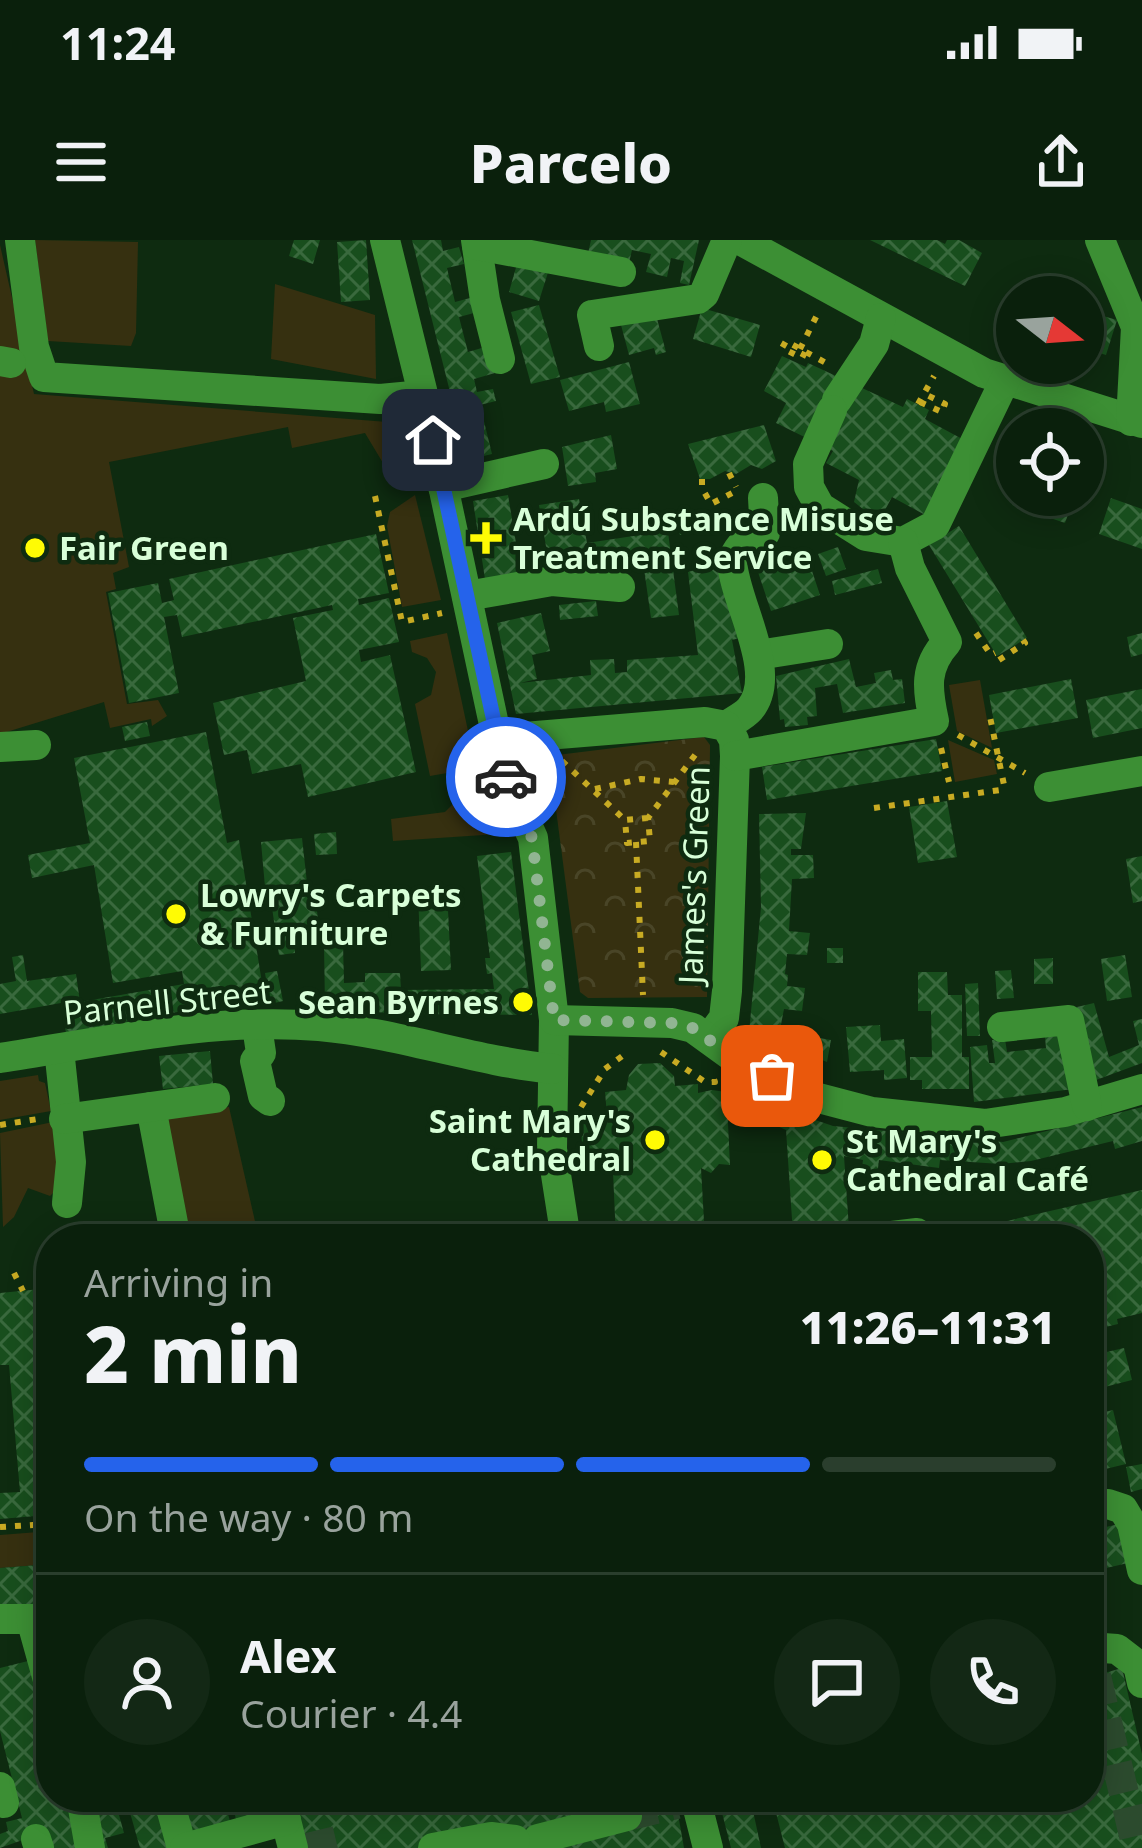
<!DOCTYPE html>
<html lang="en">
<head>
<meta charset="utf-8">
<style>
  :root { --surface:#0a200c; --page:#132815; --text:#f1f3f6; --muted:#99a39d; --line:#2a3e2d; --accent:#2563eb }
  body { margin:0; font-family:"Noto Sans",sans-serif; background:var(--page); color:var(--text); height:100vh; display:flex; flex-direction:column; font-size:45px; white-space:nowrap }
  * { box-sizing:border-box; margin:0 }
  p { font-size:39px; color:var(--muted) }
  .icon { flex:none; width:66px; height:66px; fill:none; stroke:currentColor; stroke-width:2; stroke-linecap:round; stroke-linejoin:round }
  .map { position:relative; flex:1; overflow:hidden }
  .sheet { position:absolute; left:36px; top:984px; width:1068px; height:588px; display:flex; flex-direction:column; background:var(--surface); border-radius:48px; box-shadow:0 6px 30px #0003,0 0 0 3px var(--line) }
  .sheet>* { flex:none }
  .needle { width:78px; rotate:107deg }
  .controls { position:absolute; left:996px; top:36px; display:grid; gap:24px }
  .controls a { display:grid; place-items:center; width:108px; height:108px; border-radius:50%; background:var(--surface); box-shadow:0 6px 30px #0003,0 0 0 3px var(--line); font-size:60px }
  .pin { position:absolute; display:grid; place-items:center; width:102px; height:102px; color:#fff; margin:-51px; border-radius:24px; box-shadow:0 6px 18px #0006 }
  .courier { position:absolute; display:grid; place-items:center; width:120px; height:120px; margin:-60px; border:9px solid #2563eb; border-radius:50%; background:#fff; color:#222; box-shadow:0 3px 15px #0007 }
  .head em { font-style:normal; font-weight:800 }
  .head div { display:flex; flex-direction:column-reverse }
  .head { display:flex; align-items:center; justify-content:space-between; height:204px; padding:0 48px }
  h1 { font-size:78px; font-weight:800; line-height:90px }
  .bar { display:grid; grid-template-columns:repeat(4,1fr); gap:18px 12px; align-content:center; height:144px; padding:0 48px }
  .bar i { height:15px; border-radius:9px; background:var(--line) }
  .bar .current { background:var(--accent) }
  .bar p { grid-column:span 4 }
  .line { display:flex; align-items:center; gap:30px; padding:0 48px; border-top:3px solid var(--line) }
  .line div { flex:1 }
  .round { display:grid; place-items:center; flex:none; width:126px; height:126px; border-radius:63px; background:var(--page) }
  .status { display:flex; justify-content:space-between; align-items:center; height:84px; padding:0 60px; background:var(--surface); direction:ltr }
  .status svg { height:33px; fill:currentColor }
  header { display:flex; justify-content:space-between; align-items:center; height:156px; padding:0 48px; background:var(--surface); font-size:54px; font-weight:800 }
  .map>svg:first-child { display:block }
  .grass { fill:#363010 }
  .forest { fill:url(#forest-crowns) }
  .building { fill:url(#building-cross-hatch) }
  .lines { fill:none; stroke-linecap:round; stroke-linejoin:round }
  .minor-tunnel { stroke:#2c4b2e; stroke-width:30; stroke-dasharray:30 15; stroke-linecap:butt }
  .path { stroke:#c8ab23; stroke-width:6; stroke-dasharray:6 9; stroke-linecap:butt }
  .minor { stroke:#3c8f34; stroke-width:30 }
  .done { stroke:#91b592; stroke-width:12; stroke-dasharray:0 21.6 }
  .route { stroke:#2563eb; stroke-width:15 }
  .poi-dot { fill:#fffb04; stroke:#0e2b10; stroke-width:4.5 }
  .labels { text-anchor:middle; stroke-width:9; stroke-linejoin:round; paint-order:stroke }
  .poi-label { font-size:33px; font-weight:bold; fill:#d8ffd8; stroke:#0e2b10; text-anchor:start }
  .street-label { font-size:33px; fill:#d8ffd8; stroke:#0e2b10 }
</style>
</head>
<body>
<div class="status"><b>11:24</b><svg viewBox="0 0 49 12"><path d="M0 12V9h3v3zM5 12V6h3v6zM10 12V3h3v9zM15 12V0h3v12zM26 1h20v11H26zM47 4h2v5h-2z"/></svg></div>
<header><svg class="icon" aria-label="menu" viewBox="0 0 24 24"><path d="M4 6h16M4 12h16M4 18h16"/></svg>Parcelo<svg class="icon" aria-label="share" viewBox="0 0 24 24"><path d="M12 15V3M7 8l5-5 5 5M5 13v7h14v-7"/></svg></header>
<div class="map">
<svg width="1142" height="1608" viewBox="0 0 1142 1608">
  <defs>
    <pattern id="forest-crowns" width="20" height="18" patternUnits="userSpaceOnUse" patternTransform="scale(3)"><rect width="20" height="18" fill="#363010"/><path d="M2 6a3 3 0 1 1 6 0M12 15a3 3 0 1 1 6 0" fill="none" stroke="#494527"/></pattern>
    <pattern id="building-cross-hatch" width="8" height="8" patternUnits="userSpaceOnUse" patternTransform="scale(3)"><rect width="8" height="8" fill="#184e1d"/><path d="M0 0l8 8M0 8l8-8" fill="none" stroke="#39693d"/></pattern>
  </defs>
  <rect width="100%" height="100%" fill="#0e2b10"/>
  <g class="grass">
    <polygon points="35,0 138,2 136,93 131,106 48,101"/>
    <polygon points="0,5 34,154 400,183 409,224 392,238 365,193 292,208 288,187 109,222 129,327 113,333 116,349 106,352 127,464 158,460 167,476 152,486 151,479 110,488 104,462 0,494"/>
    <polygon points="275,44 375,75 376,139 271,119"/>
    <polygon points="415,255 441,360 402,367 387,286 390,272"/>
    <polygon points="447,393 476,528 430,536 415,464 431,455 436,432 427,418 412,412 410,401"/>
    <polygon points="980,440 992,508 957,491 949,445"/>
    <polygon points="948,500 994,520 997,534 955,542"/>
    <polygon points="480,549 497,566 512,593 393,601 391,579 445,572 464,553"/>
    <polygon points="38,835 39,841 45,843 51,871 0,880 0,841"/>
    <polygon points="229,867 259,999 185,999 161,877"/>
    <polygon points="53,882 59,917 54,952 50,956 28,948 14,977 3,987 0,893"/>
    <polygon points="51,1291 51,1324 0,1328 0,1295"/>
  </g>
  <polygon class="forest" points="704,497 710,505 707,757 588,758 580,752 549,516"/>
  <g class="building">
    <polygon points="294,0 320,0 313,24 289,16"/>
    <polygon points="366,0 370,60 341,62 337,2"/>
    <polygon points="412,0 441,0 443,11 459,7 464,24 447,28 455,62 470,58 474,73 459,77 468,112 485,107 495,133 474,139 477,152 493,149 496,161 480,165 492,214 467,220"/>
    <polygon points="591,0 699,0 689,45 680,43 684,21 671,18 667,37 646,32 651,14 632,10 628,27 587,18"/>
    <polygon points="870,0 937,0 945,4 947,0 959,0 982,13 965,46"/>
    <polygon points="519,17 550,26 539,61 509,52"/>
    <polygon points="1042,44 1067,50 1074,57 1039,57"/>
    <polygon points="1083,59 1099,65 1096,74 1117,80 1106,115 1083,108"/>
    <polygon points="539,65 560,137 531,144 511,72"/>
    <polygon points="702,68 760,85 751,117 693,99"/>
    <polygon points="656,75 666,112 656,115 654,108 629,115 621,85"/>
    <polygon points="782,116 806,127 808,123 903,167 907,159 929,170 925,179 966,201 927,276 892,257 885,270 863,269 854,262 859,240 826,223 833,211 776,183 786,163 764,151"/>
    <polygon points="629,122 640,164 606,172 604,162 569,171 560,140"/>
    <polygon points="764,185 776,221 762,229 751,225 736,234 725,231 710,239 700,239 688,204"/>
    <polygon points="611,195 617,229 595,233 596,242 568,246 562,207"/>
    <polygon points="508,255 521,333 485,339 473,261"/>
    <polygon points="1015,255 1075,255 1065,283 1012,265"/>
    <polygon points="1111,258 1142,269 1142,309 1099,294"/>
    <polygon points="579,259 587,303 640,295 638,281 666,277 679,375 651,378 642,315 550,330 539,265"/>
    <polygon points="706,277 708,287 680,295 677,284"/>
    <polygon points="959,286 1027,398 997,416 929,305"/>
    <polygon points="376,294 389,353 358,359 359,365 389,358 399,402 359,410 361,422 390,415 416,532 308,557 301,524 252,534 247,510 224,515 213,463 306,441 293,378 333,370 332,365 182,397 177,375 164,377 179,453 129,463 108,353 158,343 162,363 174,360 169,339"/>
    <polygon points="838,307 846,329 826,336 818,314"/>
    <polygon points="807,316 820,355 771,371 758,332"/>
    <polygon points="721,323 743,397 732,400 742,453 516,474 497,383 541,373 550,411 532,415 537,439 520,443 591,435 590,420 614,419 615,433 627,432 627,420 698,415 688,332"/>
    <polygon points="878,329 882,343 835,355 832,341"/>
    <polygon points="596,361 598,376 560,380 559,365"/>
    <polygon points="1142,393 1142,414 1131,417 1127,397"/>
    <polygon points="849,419 856,447 876,443 874,433 891,430 893,440 902,439 905,463 843,473 837,444 815,448 817,476 807,477 808,485 785,487 784,479 780,480 776,436"/>
    <polygon points="1071,439 1078,478 996,493 989,455"/>
    <polygon points="1142,449 1142,488 1093,498 1086,460"/>
    <polygon points="147,482 150,496 125,501 122,487"/>
    <polygon points="206,492 227,603 239,600 263,749 187,762 188,770 66,793 61,763 0,774 0,744 16,741 12,717 23,715 27,741 76,734 80,762 184,744 182,731 113,743 94,625 32,638 28,615 90,603 74,518"/>
    <polygon points="936,499 942,531 767,560 762,527"/>
    <polygon points="947,561 957,617 918,623 909,567"/>
    <polygon points="806,573 801,609 791,609 791,615 813,615 814,638 792,639 789,691 810,693 807,715 787,714 785,734 788,735 787,746 805,748 802,771 784,769 777,805 748,803 761,667 759,574"/>
    <polygon points="336,592 337,614 316,615 314,594"/>
    <polygon points="302,598 307,643 265,647 261,602"/>
    <polygon points="511,612 532,775 401,774 325,768 324,704 343,703 344,743 365,742 365,733 400,733 401,750 494,749 492,733 487,734 485,718 490,718 477,616"/>
    <polygon points="1142,616 1142,661 1133,663 1126,619"/>
    <polygon points="447,650 451,730 421,731 418,652"/>
    <polygon points="315,655 318,679 309,680 311,699 295,707 295,713 279,715 271,661"/>
    <rect x="827" y="708" width="16" height="15"/>
    <polygon points="1125,715 1132,757 1107,761 1101,719"/>
    <polygon points="1053,718 1053,744 1034,744 1034,719"/>
    <polygon points="1011,730 1014,758 997,759 995,731"/>
    <polygon points="277,731 283,761 270,764 265,733"/>
    <polygon points="918,732 947,732 948,755 962,755 962,817 969,817 969,849 922,849 922,840 910,840 910,817 932,817 931,771 918,771"/>
    <polygon points="978,743 980,796 967,796 965,744"/>
    <polygon points="1094,763 1109,817 1139,805 1133,781 1142,779 1142,823 1088,843 1086,804 1077,767"/>
    <polygon points="880,785 881,801 904,799 907,838 884,840 884,830 850,832 846,787"/>
    <polygon points="802,795 831,800 827,822 798,810"/>
    <polygon points="1067,795 1073,849 974,862 970,807 987,805 989,823 995,823 992,800 1005,799 1007,812 1016,811 1046,808 1045,797"/>
    <polygon points="210,811 213,844 163,849 159,816"/>
    <polygon points="660,823 674,836 675,846 698,844 698,853 712,850 739,854 833,886 1003,902 1142,867 1142,901 1115,909 1113,901 1031,921 1001,924 940,920 939,928 879,920 877,936 861,934 863,920 844,916 849,989 793,994 786,890 727,863 730,925 719,924 711,933 701,928 705,999 616,999 613,932 594,929 584,934 580,875 607,875 605,852 626,850 629,835 638,824"/>
    <polygon points="1142,950 1142,1073 1117,1079 1118,1084 1089,1091 1089,999 928,999"/>
    <polygon points="51,1048 51,1121 35,1122 48,1275 0,1279 0,1253 20,1252 9,1125 0,1125 0,1053"/>
    <polygon points="1124,1108 1132,1140 1089,1151 1089,1116"/>
    <polygon points="1113,1170 1126,1224 1089,1233 1089,1176"/>
    <polygon points="1142,1224 1142,1249 1131,1252 1126,1227"/>
    <polygon points="1119,1284 1128,1323 1089,1332 1089,1296 1098,1294 1097,1289"/>
    <polygon points="51,1324 51,1367 0,1371 0,1328"/>
    <polygon points="1089,1406 1101,1434 1122,1428 1142,1514 1142,1608 785,1608 772,1557 1089,1557"/>
    <polygon points="36,1419 51,1475 51,1557 73,1557 81,1608 53,1608 48,1591 0,1608 0,1594 8,1591 6,1582 22,1578 0,1491 0,1428"/>
    <polygon points="86,1557 114,1557 124,1593 105,1598 108,1608 95,1608"/>
    <polygon points="179,1557 223,1557 232,1588 191,1600"/>
    <polygon points="230,1557 270,1557 275,1577 238,1586"/>
    <polygon points="287,1557 675,1557 684,1608 300,1608"/>
    <polygon points="718,1557 750,1557 761,1608 731,1608"/>
    <polygon points="159,1560 174,1608 140,1608 129,1569"/>
  </g>
  <g class="lines">
    <g class="minor-tunnel">
      <polyline points="1096,1436 1137,1608"/>
      <polyline points="627,1576 677,1564"/>
      <polyline points="307,1608 349,1598"/>
    </g>
    <g class="path">
      <polyline points="800,109 817,75"/>
      <polyline points="805,112 802,118 782,108 786,101 826,123"/>
      <polyline points="920,162 942,172 945,164 925,154"/>
      <polyline points="918,164 934,136"/>
      <polyline points="729,233 736,247"/>
      <polyline points="702,239 702,248 711,264 736,251"/>
      <polyline points="375,256 402,382 442,373"/>
      <polyline points="976,393 991,415 995,413"/>
      <polyline points="999,420 1025,403 1023,400"/>
      <polyline points="958,495 1025,533"/>
      <polyline points="941,508 949,542"/>
      <polyline points="562,521 625,580"/>
      <polyline points="595,549 641,539 674,542"/>
      <polyline points="874,568 1000,550 1004,545 989,472"/>
      <polyline points="648,578 625,580 627,603 650,601 648,578 698,511"/>
      <polyline points="636,602 643,755"/>
      <polyline points="661,812 705,842 715,842 713,836"/>
      <polyline points="581,867 605,829 625,814"/>
      <polyline points="0,885 38,879"/>
      <polyline points="453,998 454,999"/>
      <polyline points="499,999 537,991"/>
      <polyline points="14,1033 23,1051"/>
      <polyline points="0,1287 49,1284"/>
    </g>
    <g class="minor">
      <polyline points="20,0 34,107 44,137 380,159 423,155"/>
      <polyline points="385,0 426,166 505,536 533,598 554,780 552,909 566,999"/>
      <polyline points="476,0 485,60 500,119"/>
      <polyline points="740,0 984,133 1142,183"/>
      <polyline points="1100,0 1136,87 1131,181"/>
      <polyline points="477,5 621,32"/>
      <polyline points="599,106 592,75 698,59 704,54 727,0"/>
      <polyline points="0,121 11,123"/>
      <polyline points="837,160 874,104 881,78"/>
      <polyline points="832,170 808,224 809,247 820,267 866,296 903,302 935,285 1005,140"/>
      <polyline points="443,247 544,224"/>
      <polyline points="467,356 552,341 620,347"/>
      <polyline points="758,415 828,404"/>
      <path d="M726,486C733,481 744,476 750,469C780,433 734,362 732,321C739,304 747,298 765,293L763,258"/>
      <polyline points="498,499 705,482 726,486 734,500 735,516 727,751 724,778 710,797"/>
      <polyline points="0,507 36,505"/>
      <path d="M735,516L934,481C927,449 924,427 947,402L910,328L903,302"/>
      <polyline points="1049,547 1142,531"/>
      <polyline points="554,780 672,783 693,788 733,817 811,856 872,872 985,884 1065,872 1142,849"/>
      <polyline points="257,786 261,813 255,821 263,856 270,861"/>
      <polyline points="1002,787 1069,780 1087,866"/>
      <polyline points="59,809 71,922 67,963"/>
      <path d="M0,818C104,802 213,777 319,786C398,793 474,821 553,829"/>
      <polyline points="151,867 176,999"/>
      <polyline points="64,879 215,858"/>
      <polyline points="867,999 917,993"/>
      <polyline points="1089,1265 1108,1264 1123,1269 1132,1284 1142,1330"/>
      <polyline points="0,1379 51,1379"/>
      <polyline points="31,1379 51,1451"/>
      <polyline points="1089,1407 1117,1409 1138,1425 1142,1443"/>
      <polyline points="0,1547 4,1563"/>
      <polyline points="81,1557 90,1608"/>
      <polyline points="168,1557 182,1608"/>
      <polyline points="280,1557 293,1608"/>
      <polyline points="695,1557 708,1608"/>
      <polyline points="36,1599 39,1608"/>
      <polyline points="538,1599 627,1576"/>
      <polyline points="185,1608 286,1580"/>
      <polyline points="433,1608 491,1597 515,1600"/>
    </g>
  </g>
  <g class="lines">
    <polyline class="done" points="506,537 532,598 554,780 672,783 693,788 733,817 772,836"/>
    <polyline class="route" points="433,200 506,537"/>
  </g>
  <g class="poi-dot">
    <path d="M480 280h12v12h12v12h-12v12h-12v-12h-12v-12h12z"/>
    <circle cx="35" cy="308" r="12"/>
    <circle cx="176" cy="674" r="12"/>
    <circle cx="523" cy="762" r="12"/>
    <circle cx="655" cy="900" r="12"/>
    <circle cx="822" cy="920" r="12"/>
  </g>
  <g class="labels">
    <g class="poi-label">
      <text x="513" y="291">Ardú Substance Misuse<tspan x="513" dy="38">Treatment Service</tspan></text>
      <text x="59" y="320">Fair Green</text>
      <text x="200" y="667">Lowry's Carpets<tspan x="200" dy="38">&amp; Furniture</tspan></text>
      <text x="499" y="774" text-anchor="end">Sean Byrnes</text>
      <text x="631" y="893" text-anchor="end">Saint Mary's<tspan x="631" dy="38">Cathedral</tspan></text>
      <text x="846" y="913">St Mary's<tspan x="846" dy="38">Cathedral Café</tspan></text>
    </g>
    <g class="street-label">
      <text transform="translate(694 635) rotate(-88)" y="12">James's Green</text>
      <text transform="translate(167 762) rotate(-6)" y="12">Parnell Street</text>
    </g>
  </g>
</svg>
<div class="controls">
<a><svg class="needle" viewBox="-14 -14 28 28"><path d="M0-13l5 13h-10z" fill="#e53935"/><path d="M0 13l5-13h-10z" fill="#99a39d"/></svg></a>
<a><svg class="icon" aria-label="locate" viewBox="0 0 24 24"><circle cx="12" cy="12" r="6"/><path d="M12 2v4M12 18v4M2 12h4M18 12h4"/></svg></a>
</div>
<div class="pin" style="left:772px;top:836px;background:#ea580c"><svg class="icon" aria-label="bag" viewBox="0 0 24 24"><path d="M5 8h14l-1 12H6zM9 8a3 3 0 0 1 6 0"/></svg></div>
<div class="pin" style="left:433px;top:200px;background:#1f2937"><svg class="icon" aria-label="home" viewBox="0 0 24 24"><path d="M3 11l9-7 9 7M6 9v11h12V9"/></svg></div>
<div class="courier" style="left:506px;top:537px"><svg class="icon" aria-label="car" viewBox="0 0 24 24"><path d="M5 17H2v-5l4-1 3-4h7l3 4 3 1v5h-3M9 17h6M6 11h13"/><circle cx="7" cy="17" r="2"/><circle cx="17" cy="17" r="2"/></svg></div>
<section class="sheet">
<div class="head"><div><h1>2 min</h1><p>Arriving in</p></div><em>11:26–11:31</em></div>
<div class="bar"><i class="current"></i><i class="current"></i><i class="current"></i><i></i><p>On the way · 80 m</p></div>
<div class="line" style="height:216px"><a class="round"><svg class="icon" aria-label="person" viewBox="0 0 24 24"><circle cx="12" cy="8" r="4"/><path d="M4 21q1-7 8-7t8 7"/></svg></a><div><b>Alex</b><p>Courier · 4.4</p></div><a class="round"><svg class="icon" aria-label="chat" viewBox="0 0 24 24"><path d="M4 5h16v11H9l-5 4z"/></svg></a><a class="round"><svg class="icon" aria-label="phone" viewBox="0 0 24 24"><path d="M5 4h4l2 5-3 2q2 4 5 5l2-3 5 2v4C11 20 4 13 5 4z"/></svg></a></div>
</section>
</div>
</body>
</html>
